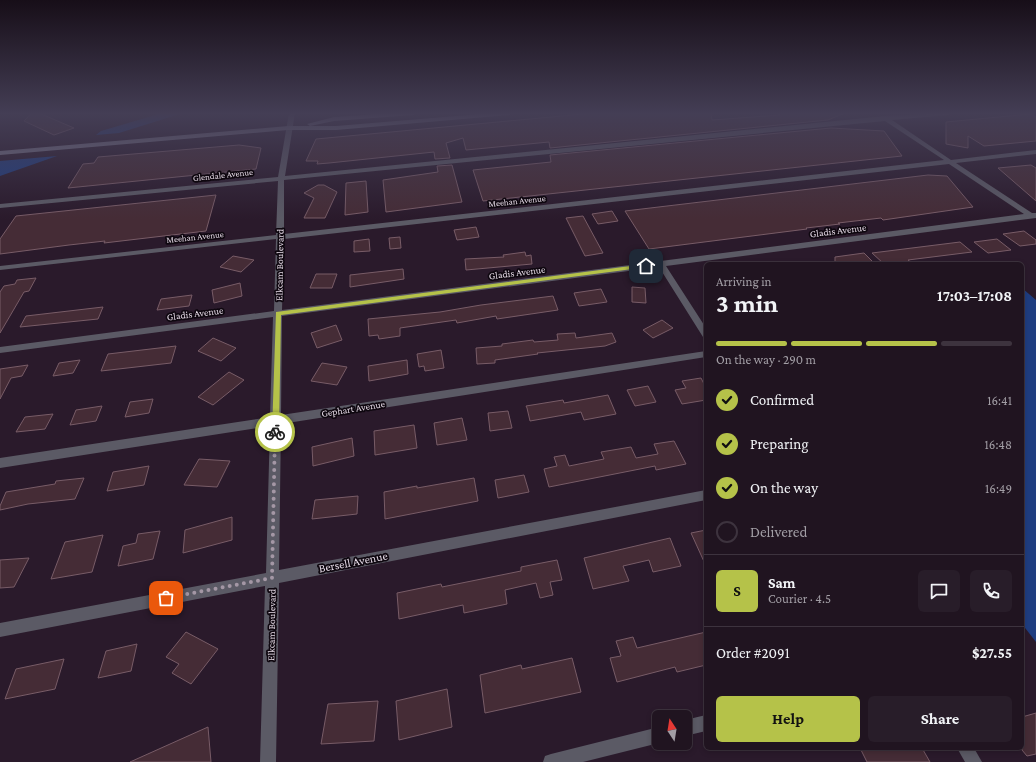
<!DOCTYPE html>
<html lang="en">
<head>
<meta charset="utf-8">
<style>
  :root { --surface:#201420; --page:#281d29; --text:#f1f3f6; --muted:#a29ea5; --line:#3d333e; --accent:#b5c249 }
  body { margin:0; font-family:"Crimson Pro",serif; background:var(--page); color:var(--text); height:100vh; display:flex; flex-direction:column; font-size:15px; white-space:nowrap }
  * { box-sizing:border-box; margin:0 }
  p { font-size:13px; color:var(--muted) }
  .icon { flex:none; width:22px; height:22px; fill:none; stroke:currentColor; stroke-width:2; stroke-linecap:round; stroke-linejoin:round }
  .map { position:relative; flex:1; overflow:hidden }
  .sheet { position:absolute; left:704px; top:262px; width:320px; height:488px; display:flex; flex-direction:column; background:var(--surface); border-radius:6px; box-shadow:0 2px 6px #0003,0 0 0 1px var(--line) }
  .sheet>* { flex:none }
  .needle { width:26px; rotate:348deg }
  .fabs { position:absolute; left:652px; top:710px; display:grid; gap:8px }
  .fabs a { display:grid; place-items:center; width:40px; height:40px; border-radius:6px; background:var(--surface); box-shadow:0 2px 6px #0003,0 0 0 1px var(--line); font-size:20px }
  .pin { position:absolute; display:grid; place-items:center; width:34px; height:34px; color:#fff; margin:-17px; border-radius:8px; box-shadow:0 2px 6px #0006 }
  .courier { position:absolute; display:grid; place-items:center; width:40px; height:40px; margin:-20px; border:3px solid #b5c249; border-radius:50%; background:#fff; color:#222; box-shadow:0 1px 5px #0007 }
  .headline em { font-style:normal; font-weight:700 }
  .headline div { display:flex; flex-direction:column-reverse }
  .headline { display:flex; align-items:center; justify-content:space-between; height:68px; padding:0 12px }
  h1 { font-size:26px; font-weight:700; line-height:30px }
  .bar { display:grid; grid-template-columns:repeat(4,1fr); gap:6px 4px; align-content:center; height:48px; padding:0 12px }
  .bar i { height:5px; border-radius:3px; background:var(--line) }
  .bar .on { background:var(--accent) }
  .bar p { grid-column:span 4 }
  .line { display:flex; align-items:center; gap:10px; padding:0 12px; border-top:1px solid var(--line) }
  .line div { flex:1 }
  .round { display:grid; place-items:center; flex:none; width:42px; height:42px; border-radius:6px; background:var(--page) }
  ol { padding:0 12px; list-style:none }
  li { display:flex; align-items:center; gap:12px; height:44px }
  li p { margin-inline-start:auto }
  li .icon { padding:4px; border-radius:50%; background:var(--accent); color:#111; stroke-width:4 }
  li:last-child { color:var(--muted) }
  li i { width:22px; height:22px; border:2px solid var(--line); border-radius:50% }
  .action { display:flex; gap:8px; margin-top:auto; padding:8px 12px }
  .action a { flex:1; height:46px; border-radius:6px; background:var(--accent); color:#111; font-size:16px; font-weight:700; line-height:46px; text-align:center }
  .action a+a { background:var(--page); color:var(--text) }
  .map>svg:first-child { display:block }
  .water { fill:#1f3d80 }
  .building { fill:#452c36; stroke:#785c67 }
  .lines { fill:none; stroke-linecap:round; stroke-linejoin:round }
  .street { fill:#5b5a65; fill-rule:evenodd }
  .secondary { fill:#7d7a8c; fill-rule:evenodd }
  .route { fill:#b5c249 }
  .done { stroke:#a497a5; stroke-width:4; stroke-dasharray:0 7.2 }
  .labels { text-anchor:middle; stroke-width:3.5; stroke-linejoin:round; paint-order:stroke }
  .far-street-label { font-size:9px; fill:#e5dae6; stroke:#0e070f }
  .street-label { font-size:10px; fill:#e5dae6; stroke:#0e070f }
  .near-street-label { font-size:12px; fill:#e5dae6; stroke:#0e070f }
</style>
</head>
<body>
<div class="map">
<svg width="1036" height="762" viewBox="0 0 1036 762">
  <rect width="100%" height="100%" fill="#2a1a2b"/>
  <g class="water">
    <polygon points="162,113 183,113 119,133 96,135 101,131"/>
    <polygon points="57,156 0,176 0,161"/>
    <polygon points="1022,288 1036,300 1036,642 1022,624"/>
  </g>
  <g class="building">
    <polygon points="32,113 39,113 74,128 54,135 24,121"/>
    <polygon points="594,113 711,113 712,120 780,115 777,113 845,113 828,120 550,148 549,142 466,150 463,138 446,143 450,158 435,159 434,152 329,163 317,164 318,161 306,161 316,139"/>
    <polygon points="1030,114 1036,117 1036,141 984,146 968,136 968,148 946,144 946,122"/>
    <polygon points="831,128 884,131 902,156 483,201 473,170 551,162 550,155"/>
    <polygon points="239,145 261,148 256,169 68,188 83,164 94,163 98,157"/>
    <polygon points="452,165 462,202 386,212 383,180 438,172 437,166"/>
    <polygon points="1031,165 1036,168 1036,201 998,168"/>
    <polygon points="928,175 947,176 973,207 883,220 881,218 838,223 840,224 806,228 807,229 649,249 625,211"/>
    <polygon points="366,181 368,212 345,215 346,183"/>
    <polygon points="318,185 324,185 337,192 325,218 304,218 314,198 304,193"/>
    <polygon points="216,195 206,231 104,243 105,241 69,245 0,254 0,239 16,216"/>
    <polygon points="612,211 618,221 598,224 592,214"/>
    <polygon points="583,216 603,253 585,256 566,218"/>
    <polygon points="476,227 479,237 457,240 454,230"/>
    <polygon points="1024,231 1036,240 1036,244 1020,246 1003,234"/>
    <polygon points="400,237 401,248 390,249 389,238"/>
    <polygon points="369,239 370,251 354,252 354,241"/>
    <polygon points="997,239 1011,250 988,253 974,242"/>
    <polygon points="960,242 972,252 908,260 913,264 884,264 872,253"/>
    <polygon points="525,252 526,256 531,255 532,264 466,270 465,259 504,257 503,255"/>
    <polygon points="864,253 875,264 835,264 835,257"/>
    <polygon points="233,256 254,260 241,272 220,267"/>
    <polygon points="403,269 404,279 350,287 350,275"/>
    <polygon points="316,274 337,274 332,288 310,288"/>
    <polygon points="36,278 29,291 24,292 0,333 0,292 4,286 15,284 17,280"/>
    <polygon points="240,283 242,296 214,303 212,290"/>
    <polygon points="632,287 645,288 646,303 632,302"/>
    <polygon points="601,289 607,302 579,306 574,293"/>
    <polygon points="192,295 189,306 157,310 161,299"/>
    <polygon points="553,296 558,310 497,319 496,316 457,323 456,320 400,328 400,336 379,339 378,335 369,336 368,319 440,312 481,305"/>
    <polygon points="103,307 98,319 20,327 26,316"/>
    <polygon points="662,320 673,328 653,338 643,330"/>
    <polygon points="336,325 342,340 317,348 311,333"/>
    <polygon points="575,333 576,338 612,333 616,342 605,346 537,353 538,354 495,360 495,363 477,364 476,348 502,346 502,344 533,340 534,342 558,340 557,334"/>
    <polygon points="213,338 236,348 221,361 198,351"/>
    <polygon points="176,346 171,363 101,371 108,354"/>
    <polygon points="441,350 444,368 425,371 424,366 419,367 417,354"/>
    <polygon points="80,360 73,373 53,376 59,363"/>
    <polygon points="407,360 408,374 369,381 368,366"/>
    <polygon points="322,363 347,367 337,385 311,381"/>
    <polygon points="28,365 22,376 11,378 0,399 0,369"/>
    <polygon points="229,372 244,380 213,405 198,397"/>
    <polygon points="701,378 706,388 706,400 682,404 675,390 686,388 682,381"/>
    <polygon points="648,386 656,402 635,406 627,390"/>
    <polygon points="608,395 616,414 584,420 581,412 530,421 527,408 526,406 563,400 564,403"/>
    <polygon points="153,399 149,413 125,417 130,402"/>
    <polygon points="102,406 96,421 70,425 76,410"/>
    <polygon points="508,411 512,428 490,431 488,413"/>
    <polygon points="53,414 45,429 16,432 25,417"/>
    <polygon points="462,418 467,440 437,445 434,423"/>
    <polygon points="414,425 417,448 375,455 374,431"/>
    <polygon points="352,438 354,456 313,466 312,447"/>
    <polygon points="674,441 686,464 656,470 655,466 549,487 544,469 557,466 554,457 565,455 569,466 604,459 601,452 631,447 636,458 658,454 654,444"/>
    <polygon points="199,459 230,461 217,487 184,485"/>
    <polygon points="149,466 144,485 107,491 113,472"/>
    <polygon points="524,475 529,492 498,498 495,480"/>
    <polygon points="84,478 75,499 28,504 0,510 0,506 6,492 55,484 56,481"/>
    <polygon points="474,478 478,501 385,519 384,492 417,486 417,488"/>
    <polygon points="358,496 357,514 312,519 315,500"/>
    <polygon points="232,517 232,540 183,553 185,530"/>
    <polygon points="706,530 706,566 691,533"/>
    <polygon points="160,531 153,559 118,566 123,546 136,543 138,534"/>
    <polygon points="103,535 92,572 51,579 65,542"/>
    <polygon points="670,538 681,566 653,572 649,560 623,566 629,581 593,589 584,558"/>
    <polygon points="29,558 14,587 0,588 0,560"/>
    <polygon points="557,560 562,580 550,582 553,595 540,598 536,583 505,590 507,604 464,613 463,605 399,619 397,593 441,584 442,587 521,571 521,567"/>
    <polygon points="186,632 218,649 191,684 172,673 179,664 166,657"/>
    <polygon points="706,632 706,665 677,672 675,667 617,682 610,658 621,656 616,641 633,637 637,648"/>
    <polygon points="137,644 131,671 98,678 106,651"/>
    <polygon points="572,658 581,692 485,713 480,675 521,665 522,669"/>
    <polygon points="64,659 55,689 5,699 16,669"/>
    <polygon points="447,689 452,727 399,740 396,701"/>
    <polygon points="378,701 374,741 321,744 328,704"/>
    <polygon points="1036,713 1036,754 1027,756 1022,750 1022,717"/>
    <polygon points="208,727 211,762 130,762"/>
    <polygon points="860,748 922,748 930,762 867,762"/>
  </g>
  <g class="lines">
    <g class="street">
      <path d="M289,113H295L285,176L885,116L951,113L948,115L892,120L951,160L1036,150V154L956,163L1032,213H1036V218L666,266L706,328V338L703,337L659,267L282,316L281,415L706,351V357L281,424L279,570L706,490V500L279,583L276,762H260L265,586L0,637V623L266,573L270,426L0,468V458L270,417L273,317L0,353V347L274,311L276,239L0,270V266L276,235L278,181L0,208V204L278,177ZM885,121L944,160L284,234V180ZM949,164L1024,214L282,310L284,239Z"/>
      <polygon points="706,715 706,731 685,736 685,720"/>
      <polygon points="659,727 659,743 583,762 543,762 545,756 551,754"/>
      <polygon points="957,748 974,748 982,762 965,762"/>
    </g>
    <g class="secondary">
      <polygon points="393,113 416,113 413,115 334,121 310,126 307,124 334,117"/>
      <polygon points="492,113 512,113 509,115 336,130 288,130 0,155 0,151 288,126 336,126"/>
    </g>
  </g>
  <linearGradient id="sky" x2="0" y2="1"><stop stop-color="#170e18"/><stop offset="0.52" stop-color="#443e55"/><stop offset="1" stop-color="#443e55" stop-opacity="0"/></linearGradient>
  <rect width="1036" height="219" fill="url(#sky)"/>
  <polygon class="route" points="646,264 648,265 648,267 281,315 279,432 275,434 272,432 276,312"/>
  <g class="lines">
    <polyline class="done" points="166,598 272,578 275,432"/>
  </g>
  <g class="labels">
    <g class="far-street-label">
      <text transform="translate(223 175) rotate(-6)" y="3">Glendale Avenue</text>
      <text transform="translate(517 201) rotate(-6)" y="3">Meehan Avenue</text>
      <text transform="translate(195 237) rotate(-6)" y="3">Meehan Avenue</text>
    </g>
    <g class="street-label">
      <text transform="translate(838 230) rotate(-7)" y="4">Gladis Avenue</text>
      <text transform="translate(279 265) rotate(-89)" y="4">Elkcam Boulevard</text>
      <text transform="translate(517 272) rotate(-7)" y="4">Gladis Avenue</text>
      <text transform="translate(195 313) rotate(-7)" y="4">Gladis Avenue</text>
      <text transform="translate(353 408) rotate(-9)" y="4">Gephart Avenue</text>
      <text transform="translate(271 625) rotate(-89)" y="4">Elkcam Boulevard</text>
    </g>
    <g class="near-street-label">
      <text transform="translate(353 562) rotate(-11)" y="4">Bersell Avenue</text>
    </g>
  </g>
</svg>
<div class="fabs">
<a><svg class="needle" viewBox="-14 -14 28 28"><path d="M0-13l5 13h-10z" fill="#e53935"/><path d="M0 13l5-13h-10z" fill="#a29ea5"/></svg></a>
</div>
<div class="pin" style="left:166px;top:598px;background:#ea580c"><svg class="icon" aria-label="bag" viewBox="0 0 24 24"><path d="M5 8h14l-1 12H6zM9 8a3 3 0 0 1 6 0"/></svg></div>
<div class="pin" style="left:646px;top:266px;background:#1f2937"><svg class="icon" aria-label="home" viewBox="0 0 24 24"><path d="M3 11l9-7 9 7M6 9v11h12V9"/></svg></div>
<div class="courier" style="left:275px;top:432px"><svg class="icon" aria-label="bike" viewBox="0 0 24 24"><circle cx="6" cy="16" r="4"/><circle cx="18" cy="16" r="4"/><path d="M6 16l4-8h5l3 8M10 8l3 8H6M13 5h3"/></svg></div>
<section class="sheet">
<div class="headline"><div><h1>3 min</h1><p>Arriving in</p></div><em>17:03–17:08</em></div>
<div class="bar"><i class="on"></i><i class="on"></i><i class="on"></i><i></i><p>On the way · 290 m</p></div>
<ol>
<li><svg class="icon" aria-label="check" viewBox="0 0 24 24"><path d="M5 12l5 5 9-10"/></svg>Confirmed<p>16:41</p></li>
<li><svg class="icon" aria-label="check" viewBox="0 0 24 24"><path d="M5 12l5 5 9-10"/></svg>Preparing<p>16:48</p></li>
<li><svg class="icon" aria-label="check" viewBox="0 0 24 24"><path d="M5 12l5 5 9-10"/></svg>On the way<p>16:49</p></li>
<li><i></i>Delivered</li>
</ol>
<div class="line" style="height:72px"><b class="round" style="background:var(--accent);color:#111">S</b><div><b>Sam</b><p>Courier · 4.5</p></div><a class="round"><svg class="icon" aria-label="chat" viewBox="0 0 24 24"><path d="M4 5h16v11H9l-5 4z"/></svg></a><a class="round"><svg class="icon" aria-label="phone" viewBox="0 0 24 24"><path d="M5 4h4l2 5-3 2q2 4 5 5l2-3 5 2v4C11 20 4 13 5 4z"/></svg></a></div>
<div class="line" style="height:52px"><div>Order #2091</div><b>$27.55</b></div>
<div class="action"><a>Help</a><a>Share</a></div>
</section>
</div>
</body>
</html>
